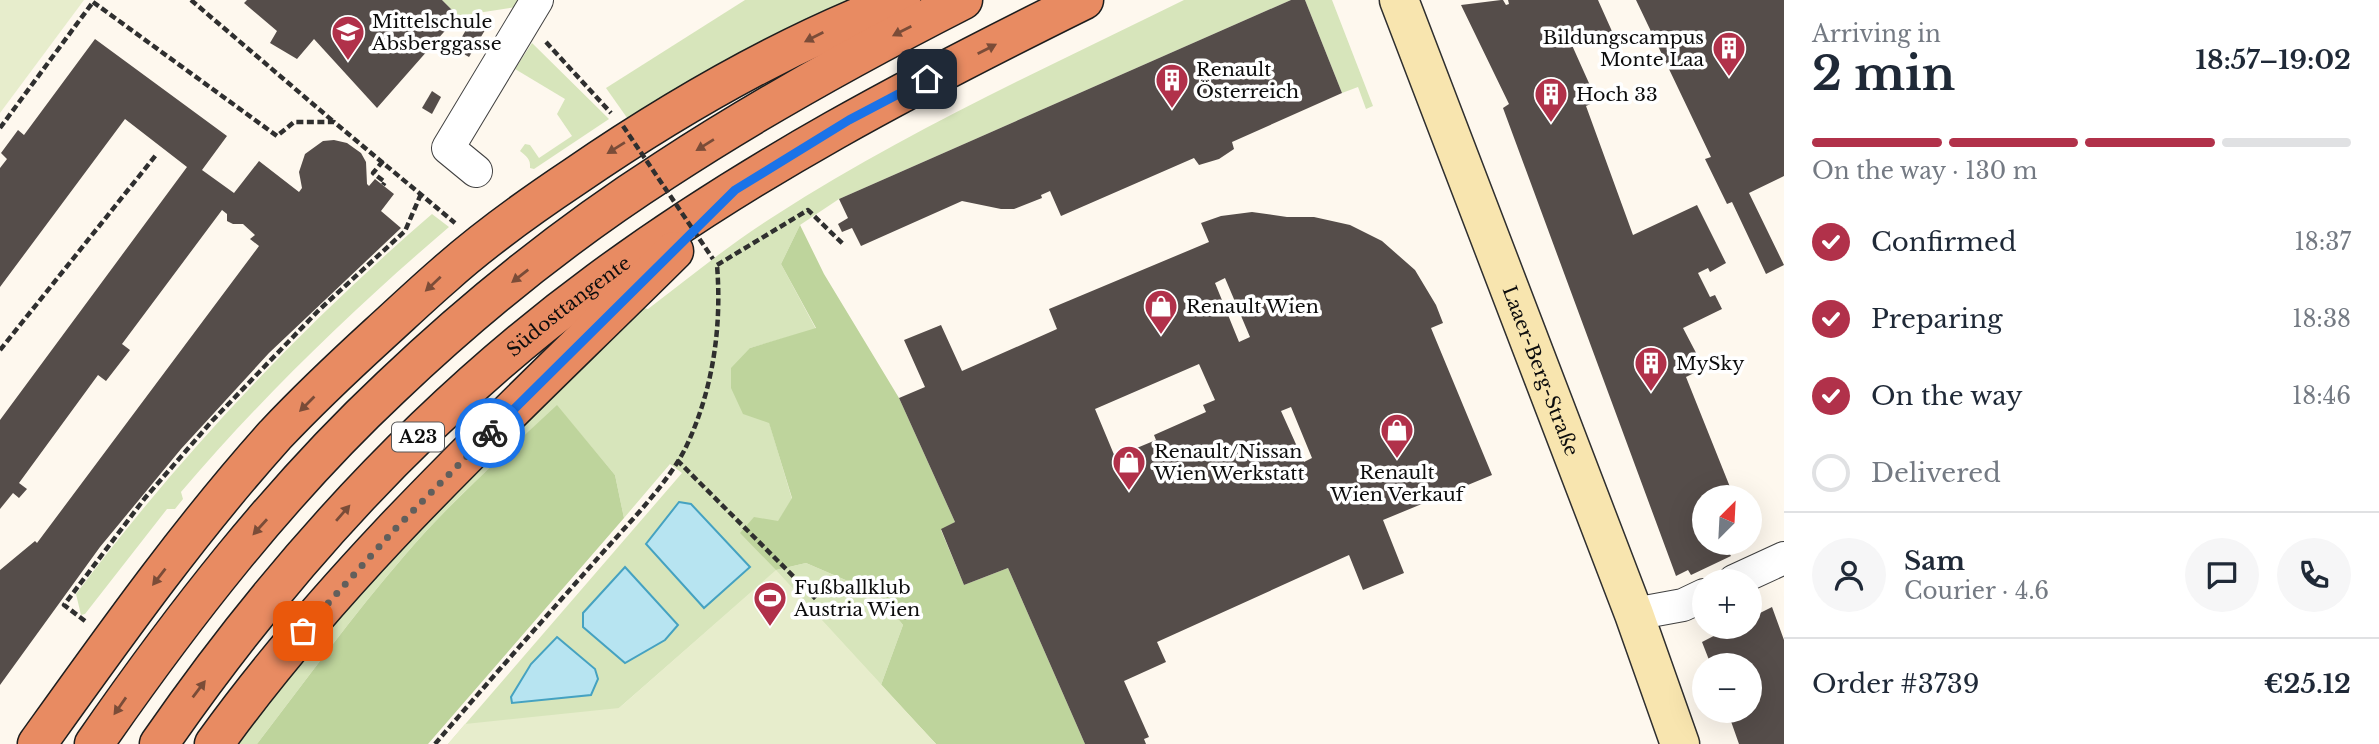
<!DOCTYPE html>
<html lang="en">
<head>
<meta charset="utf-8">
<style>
  :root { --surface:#fff; --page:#f6f6f7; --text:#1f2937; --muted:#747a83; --line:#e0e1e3; --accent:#b1314a }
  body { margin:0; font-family:"Libre Baskerville",serif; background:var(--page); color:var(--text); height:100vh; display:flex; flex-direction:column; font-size:26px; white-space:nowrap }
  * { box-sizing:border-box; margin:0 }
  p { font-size:23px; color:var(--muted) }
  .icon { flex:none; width:38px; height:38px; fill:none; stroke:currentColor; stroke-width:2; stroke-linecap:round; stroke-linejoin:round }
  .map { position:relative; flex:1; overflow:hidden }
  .details { display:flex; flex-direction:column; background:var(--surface); width:595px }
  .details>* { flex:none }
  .needle { width:46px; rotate:24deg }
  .buttons { position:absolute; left:1692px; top:485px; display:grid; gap:14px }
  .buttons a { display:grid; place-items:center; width:70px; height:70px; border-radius:50%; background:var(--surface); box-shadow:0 7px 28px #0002; font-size:35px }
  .pin { position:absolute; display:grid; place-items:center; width:60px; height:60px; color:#fff; margin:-30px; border-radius:14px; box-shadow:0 4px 10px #0006 }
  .courier { position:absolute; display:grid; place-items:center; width:70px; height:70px; margin:-35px; border:5px solid #1a73e8; border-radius:50%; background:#fff; color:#222; box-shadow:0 2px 9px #0007 }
  .head em { font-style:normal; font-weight:700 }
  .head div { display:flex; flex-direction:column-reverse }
  .head { display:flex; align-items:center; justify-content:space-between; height:119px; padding:0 28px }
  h1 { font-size:46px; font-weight:700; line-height:52px }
  .bar { display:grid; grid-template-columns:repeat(4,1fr); gap:10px 7px; align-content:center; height:84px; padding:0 28px }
  .bar i { height:9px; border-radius:5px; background:var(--line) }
  .bar .active { background:var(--accent) }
  .bar p { grid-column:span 4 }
  .line { display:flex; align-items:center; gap:18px; padding:0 28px; border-top:2px solid var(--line) }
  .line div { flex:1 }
  .round { display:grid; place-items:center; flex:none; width:74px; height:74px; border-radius:37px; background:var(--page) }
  ol { padding:0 28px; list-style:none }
  li { display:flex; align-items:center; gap:21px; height:77px }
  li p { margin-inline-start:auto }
  li .icon { padding:7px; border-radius:50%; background:var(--accent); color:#fff; stroke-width:4 }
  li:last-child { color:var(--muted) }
  li i { width:38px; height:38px; border:4px solid var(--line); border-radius:50% }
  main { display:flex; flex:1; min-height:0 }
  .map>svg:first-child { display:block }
  .green { fill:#d7e5bb; fill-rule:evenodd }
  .forest { fill:#bed49c }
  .pitch { fill:#e7edcc }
  .water { fill:#b7e4f1; stroke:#45a2c1; stroke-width:2 }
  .building { fill:#554d4a; fill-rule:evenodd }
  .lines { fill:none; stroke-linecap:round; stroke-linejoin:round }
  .street-casing { stroke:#404040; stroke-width:34 }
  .secondary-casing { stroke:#2f2f2f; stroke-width:41 }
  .highway-casing { stroke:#1e1e1e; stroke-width:41 }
  .path { stroke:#2f2f2f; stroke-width:4.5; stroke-dasharray:7 3.5; stroke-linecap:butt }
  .street { stroke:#fff; stroke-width:32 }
  .secondary { stroke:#f8e5af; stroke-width:38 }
  .highway { stroke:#e88b62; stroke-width:38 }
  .path-bridge { stroke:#2f2f2f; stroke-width:4.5; stroke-dasharray:7 3.5; stroke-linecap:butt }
  .oneway { fill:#7a4c38 }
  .done { stroke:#615f5c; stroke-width:7; stroke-dasharray:0 12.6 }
  .route { stroke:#1a73e8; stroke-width:9 }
  .labels { text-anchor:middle; stroke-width:7; stroke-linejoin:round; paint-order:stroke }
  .shield { fill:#fff; stroke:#565656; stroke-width:2 }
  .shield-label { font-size:18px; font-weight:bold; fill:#0d0d0d }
  .poi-label { font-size:19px; fill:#0d0d0d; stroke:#fff; text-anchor:start }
  .street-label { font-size:19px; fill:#0d0d0d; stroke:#fff }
</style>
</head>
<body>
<main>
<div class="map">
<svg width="1784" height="744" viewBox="0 0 1784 744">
  <rect width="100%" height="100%" fill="#fef8ee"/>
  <g class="green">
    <polygon points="442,0 537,0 535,4 458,16"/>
    <polygon points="745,0 856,0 630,122 606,88"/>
    <path d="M1184,0H1291L839,199L800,225L781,264L816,329L750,348L769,422L792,499L778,522L776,570L806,563L878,594L903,625L881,685L776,571L578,744H448L682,473L670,464L624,518L615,475L557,406C505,454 451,501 405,555C353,615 306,680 257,744H231L281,676L578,364L644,308L648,309C690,277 731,243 776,215C905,132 1046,68 1184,0ZM556,638L591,695L513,703L511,697L531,664Z"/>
    <polygon points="1305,0 1332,0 1373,106 1366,109 1358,87 1342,93"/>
    <path d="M532,43L609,119L534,169L530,168C531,159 526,156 520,151L525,144L530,145L539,158L572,136L557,114L565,99L515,69Z"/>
    <path d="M432,214L449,227C353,309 263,396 181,492L183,499L175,509H167L85,614L81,615L76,594C181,454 300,328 432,214Z"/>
  </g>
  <g class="forest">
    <polygon points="800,225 824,274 899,398 955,522 941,530 964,585 1008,568 1085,744 936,744 881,685 903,625 878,594 806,563 776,570 740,533 754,517 778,521 792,498 769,423 743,414 731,388 731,368 750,348 816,328 781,264"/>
    <path d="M557,405L615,475L624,518L428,744H257C306,680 353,615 405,555C451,501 505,454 557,405Z"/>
  </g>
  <g class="pitch">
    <polygon points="0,0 84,0 0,113"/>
    <polygon points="776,570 936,744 448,744 465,724 619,708"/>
  </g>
  <g class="water">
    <polygon points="679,502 691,504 750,567 704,608 646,544"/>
    <polygon points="625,567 678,625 665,640 625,663 583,627 583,613"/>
    <polygon points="557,637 595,669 598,679 591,695 512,703 511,697 531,664"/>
  </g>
  <g class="building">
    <polygon points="247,0 442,0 458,16 377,108 314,39 297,59 270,43 277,31 244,3"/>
    <polygon points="1291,0 1305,0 1342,93 1232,142 1234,149 1219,159 1199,165 1194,158 1061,216 1050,191 1041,195 1042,198 1014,209 1001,209 962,201 861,246 852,228 842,232 838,224 848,218 839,199"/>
    <polygon points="1501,0 1503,0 1506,5 1509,4 1508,0 1598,0 1615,38 1571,43 1597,101 1586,106 1633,235 1697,205 1726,263 1710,272 1708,268 1698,273 1710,297 1715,295 1722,309 1683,328 1704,368 1686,377 1734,497 1704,497 1704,542 1746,542 1728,551 1731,556 1691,575 1688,570 1676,576 1503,108 1509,104 1461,5"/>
    <polygon points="1636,0 1784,0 1784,176 1749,193 1784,265 1766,274 1732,202 1727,204 1705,159 1711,157"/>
    <polygon points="474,16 488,25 469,57 455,49"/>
    <polygon points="95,39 227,136 202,170 234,193 259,161 299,192 302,188 299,172 305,154 323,141 334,140 347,143 361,153 366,162 367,184 369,186 375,179 394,194 381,211 401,228 269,353 181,449 100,547 0,685 0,570 35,541 37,543 259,246 250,239 255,235 243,224 233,224 227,221 227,214 222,210 122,344 130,350 106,381 98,375 19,483 27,489 19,498 13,493 0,509 0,420 187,167 125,119 0,287 0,168 7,159 1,153 18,130 24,135"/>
    <polygon points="432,91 441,97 432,114 422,108"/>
    <path d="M1252,212L1287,217H1314L1350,225L1382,241L1415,270L1436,305L1443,323L1431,328L1492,475L1383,520L1404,573L1363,590L1349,555L1157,642L1166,662L1124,681L1149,737L1144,739L1146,744H1085L1008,568L964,585L941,529L955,522L899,398L925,387L904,340L941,325L962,371L1057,329L1049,309L1209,242L1201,223L1221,216ZM1225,278L1250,337L1239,342L1215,283ZM1199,364L1215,400L1203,405L1206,412L1154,435L1156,440L1115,457L1095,409ZM1291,407L1312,458L1304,462L1281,411Z"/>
    <polygon points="1772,607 1784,640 1784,744 1739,744 1727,710 1750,710 1750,665 1711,665 1702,642 1733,626 1750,626 1750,618"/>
  </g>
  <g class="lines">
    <defs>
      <g id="street">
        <polyline points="476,171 448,148 537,0"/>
        <polyline points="1734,581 1784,558"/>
        <polyline points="1634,614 1683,605 1704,595"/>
      </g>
      <g id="secondary">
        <path id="s1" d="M1399,0L1634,614L1680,744"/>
      </g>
      <g id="highway">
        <path d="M37,744C113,638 188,532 275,435C308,400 344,366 379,334C401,314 422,294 444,275C484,239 529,207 574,177C676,107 785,44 901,0"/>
        <path d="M94,744C182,617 278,493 391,387C475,307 567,233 665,170C761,107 861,52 963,0"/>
        <path id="s2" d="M159,744C280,569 427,408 598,282C749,170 916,83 1084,0"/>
        <path d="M214,744C346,561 515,409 674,251"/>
      </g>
    </defs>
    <use href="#street" class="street-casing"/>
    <use href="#secondary" class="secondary-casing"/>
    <use href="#highway" class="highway-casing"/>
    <g class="path">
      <polyline points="191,0 334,122"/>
      <polyline points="93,2 277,136 294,122 334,122 455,223"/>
      <polyline points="546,42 611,113"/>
      <polyline points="0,128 93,2"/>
      <polyline points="383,161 373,173 385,182 383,185"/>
      <polyline points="717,265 808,210 844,245"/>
      <polyline points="0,350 156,155"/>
      <polyline points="677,460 817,600"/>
      <polyline points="85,621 64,605 145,498 212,421 319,310 405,231 421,194"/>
      <path d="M435,744C488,682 543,620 597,559C625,527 668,484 686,447C713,390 722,327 717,265"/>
    </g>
    <use href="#street" class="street"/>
    <use href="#secondary" class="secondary"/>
    <use href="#highway" class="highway"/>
    <polyline class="path-bridge" points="623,126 713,259"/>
  </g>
  <defs><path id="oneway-solid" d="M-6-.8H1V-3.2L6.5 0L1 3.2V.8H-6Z" transform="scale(1.75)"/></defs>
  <g class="oneway">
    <use href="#oneway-solid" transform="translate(902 31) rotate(153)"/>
    <use href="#oneway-solid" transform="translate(814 37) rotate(153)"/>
    <use href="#oneway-solid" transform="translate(987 49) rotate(-27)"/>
    <use href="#oneway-solid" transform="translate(705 145) rotate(148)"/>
    <use href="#oneway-solid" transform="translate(616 148) rotate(148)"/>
    <use href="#oneway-solid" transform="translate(520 276) rotate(142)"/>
    <use href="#oneway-solid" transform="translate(433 284) rotate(137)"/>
    <use href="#oneway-solid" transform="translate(307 404) rotate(135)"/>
    <use href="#oneway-solid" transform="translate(343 513) rotate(-49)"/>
    <use href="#oneway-solid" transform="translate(260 527) rotate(132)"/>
    <use href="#oneway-solid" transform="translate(159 577) rotate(128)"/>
    <use href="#oneway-solid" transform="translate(199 689) rotate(-53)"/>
    <use href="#oneway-solid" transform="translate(120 706) rotate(125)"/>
  </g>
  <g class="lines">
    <polyline class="done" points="303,631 396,528 490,433"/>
    <polyline class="route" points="490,433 735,190 849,120 927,79"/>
  </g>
  <defs>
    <symbol id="school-pin" viewBox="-11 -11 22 30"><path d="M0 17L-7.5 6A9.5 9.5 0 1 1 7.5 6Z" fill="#b1314a" stroke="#fff"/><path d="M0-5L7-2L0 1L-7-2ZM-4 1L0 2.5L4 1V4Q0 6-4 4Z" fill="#fff"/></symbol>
    <symbol id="building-pin" viewBox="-11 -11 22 30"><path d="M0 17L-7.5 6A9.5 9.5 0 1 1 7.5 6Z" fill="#b1314a" stroke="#fff"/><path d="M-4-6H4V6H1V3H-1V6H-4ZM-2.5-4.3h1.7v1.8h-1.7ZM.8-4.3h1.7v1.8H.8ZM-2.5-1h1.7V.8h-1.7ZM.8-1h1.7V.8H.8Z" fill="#fff"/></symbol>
    <symbol id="shop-pin" viewBox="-11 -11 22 30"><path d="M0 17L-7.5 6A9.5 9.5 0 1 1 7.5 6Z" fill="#b1314a" stroke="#fff"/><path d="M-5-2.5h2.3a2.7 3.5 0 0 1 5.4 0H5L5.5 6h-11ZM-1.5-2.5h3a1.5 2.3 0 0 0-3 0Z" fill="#fff"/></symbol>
    <symbol id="stadium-pin" viewBox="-11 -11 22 30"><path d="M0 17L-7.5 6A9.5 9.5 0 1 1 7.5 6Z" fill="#b1314a" stroke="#fff"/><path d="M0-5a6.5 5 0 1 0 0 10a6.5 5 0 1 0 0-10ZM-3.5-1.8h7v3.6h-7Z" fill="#fff"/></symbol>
  </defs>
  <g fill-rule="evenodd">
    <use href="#school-pin" x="329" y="13" width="38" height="52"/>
    <use href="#building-pin" x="1710" y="29" width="38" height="52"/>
    <use href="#building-pin" x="1153" y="61" width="38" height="52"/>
    <use href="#building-pin" x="1532" y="75" width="38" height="52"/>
    <use href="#shop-pin" x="1142" y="287" width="38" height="52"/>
    <use href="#building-pin" x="1632" y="344" width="38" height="52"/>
    <use href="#shop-pin" x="1378" y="411" width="38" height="52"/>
    <use href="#shop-pin" x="1110" y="443" width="38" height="52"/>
    <use href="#stadium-pin" x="751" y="579" width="38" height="52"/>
  </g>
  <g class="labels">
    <rect class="shield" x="392" y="422.5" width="52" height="29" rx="5"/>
    <g class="shield-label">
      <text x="418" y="443">A23</text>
    </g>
    <g class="poi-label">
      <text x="372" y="28">Mittelschule<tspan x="372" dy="22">Absberggasse</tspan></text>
      <text x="1704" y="44" text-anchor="end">Bildungscampus<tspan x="1704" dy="22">Monte Laa</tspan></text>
      <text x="1196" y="76">Renault<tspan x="1196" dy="22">Österreich</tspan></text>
      <text x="1576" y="101">Hoch 33</text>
      <text x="1186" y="313">Renault Wien</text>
      <text x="1676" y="370">MySky</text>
      <text x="1154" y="458">Renault/Nissan<tspan x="1154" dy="22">Wien Werkstatt</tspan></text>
      <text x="1397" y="479" text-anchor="middle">Renault<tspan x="1397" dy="22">Wien Verkauf</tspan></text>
      <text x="794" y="594">Fußballklub<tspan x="794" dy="22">Austria Wien</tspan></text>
    </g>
    <g class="street-label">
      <text dy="7" stroke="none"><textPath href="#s2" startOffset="602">Südosttangente</textPath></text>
      <text dy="7" stroke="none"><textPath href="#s1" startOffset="397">Laaer-Berg-Straße</textPath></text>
    </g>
  </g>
</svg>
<div class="buttons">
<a><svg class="needle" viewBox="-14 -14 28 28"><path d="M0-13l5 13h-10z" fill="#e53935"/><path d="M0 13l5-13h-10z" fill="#747a83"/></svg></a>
<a>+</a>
<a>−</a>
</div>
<div class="pin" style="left:303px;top:631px;background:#ea580c"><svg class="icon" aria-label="bag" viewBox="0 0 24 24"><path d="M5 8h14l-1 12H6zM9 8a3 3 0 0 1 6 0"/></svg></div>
<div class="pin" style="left:927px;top:79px;background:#1f2937"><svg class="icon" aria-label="home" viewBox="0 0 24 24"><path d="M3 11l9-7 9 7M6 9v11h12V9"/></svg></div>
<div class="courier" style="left:490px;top:433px"><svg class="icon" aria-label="bike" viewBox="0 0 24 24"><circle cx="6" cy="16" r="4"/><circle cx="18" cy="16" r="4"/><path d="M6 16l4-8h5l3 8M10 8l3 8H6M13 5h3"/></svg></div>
</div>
<section class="details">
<div class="head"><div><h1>2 min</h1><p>Arriving in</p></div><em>18:57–19:02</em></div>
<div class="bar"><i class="active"></i><i class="active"></i><i class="active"></i><i></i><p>On the way · 130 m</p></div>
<ol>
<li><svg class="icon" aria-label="check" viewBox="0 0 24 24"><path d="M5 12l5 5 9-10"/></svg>Confirmed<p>18:37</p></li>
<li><svg class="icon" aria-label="check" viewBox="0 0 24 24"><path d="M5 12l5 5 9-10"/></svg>Preparing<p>18:38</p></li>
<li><svg class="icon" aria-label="check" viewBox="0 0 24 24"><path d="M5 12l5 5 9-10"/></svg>On the way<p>18:46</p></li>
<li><i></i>Delivered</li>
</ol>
<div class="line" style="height:126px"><a class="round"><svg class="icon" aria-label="person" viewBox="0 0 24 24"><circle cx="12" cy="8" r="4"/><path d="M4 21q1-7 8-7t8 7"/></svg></a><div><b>Sam</b><p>Courier · 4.6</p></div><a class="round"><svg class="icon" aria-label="chat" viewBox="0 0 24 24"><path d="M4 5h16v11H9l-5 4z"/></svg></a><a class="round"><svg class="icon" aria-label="phone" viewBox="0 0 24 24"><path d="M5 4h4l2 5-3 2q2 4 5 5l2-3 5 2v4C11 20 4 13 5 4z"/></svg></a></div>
<div class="line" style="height:91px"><div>Order #3739</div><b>€25.12</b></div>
</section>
</main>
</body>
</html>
